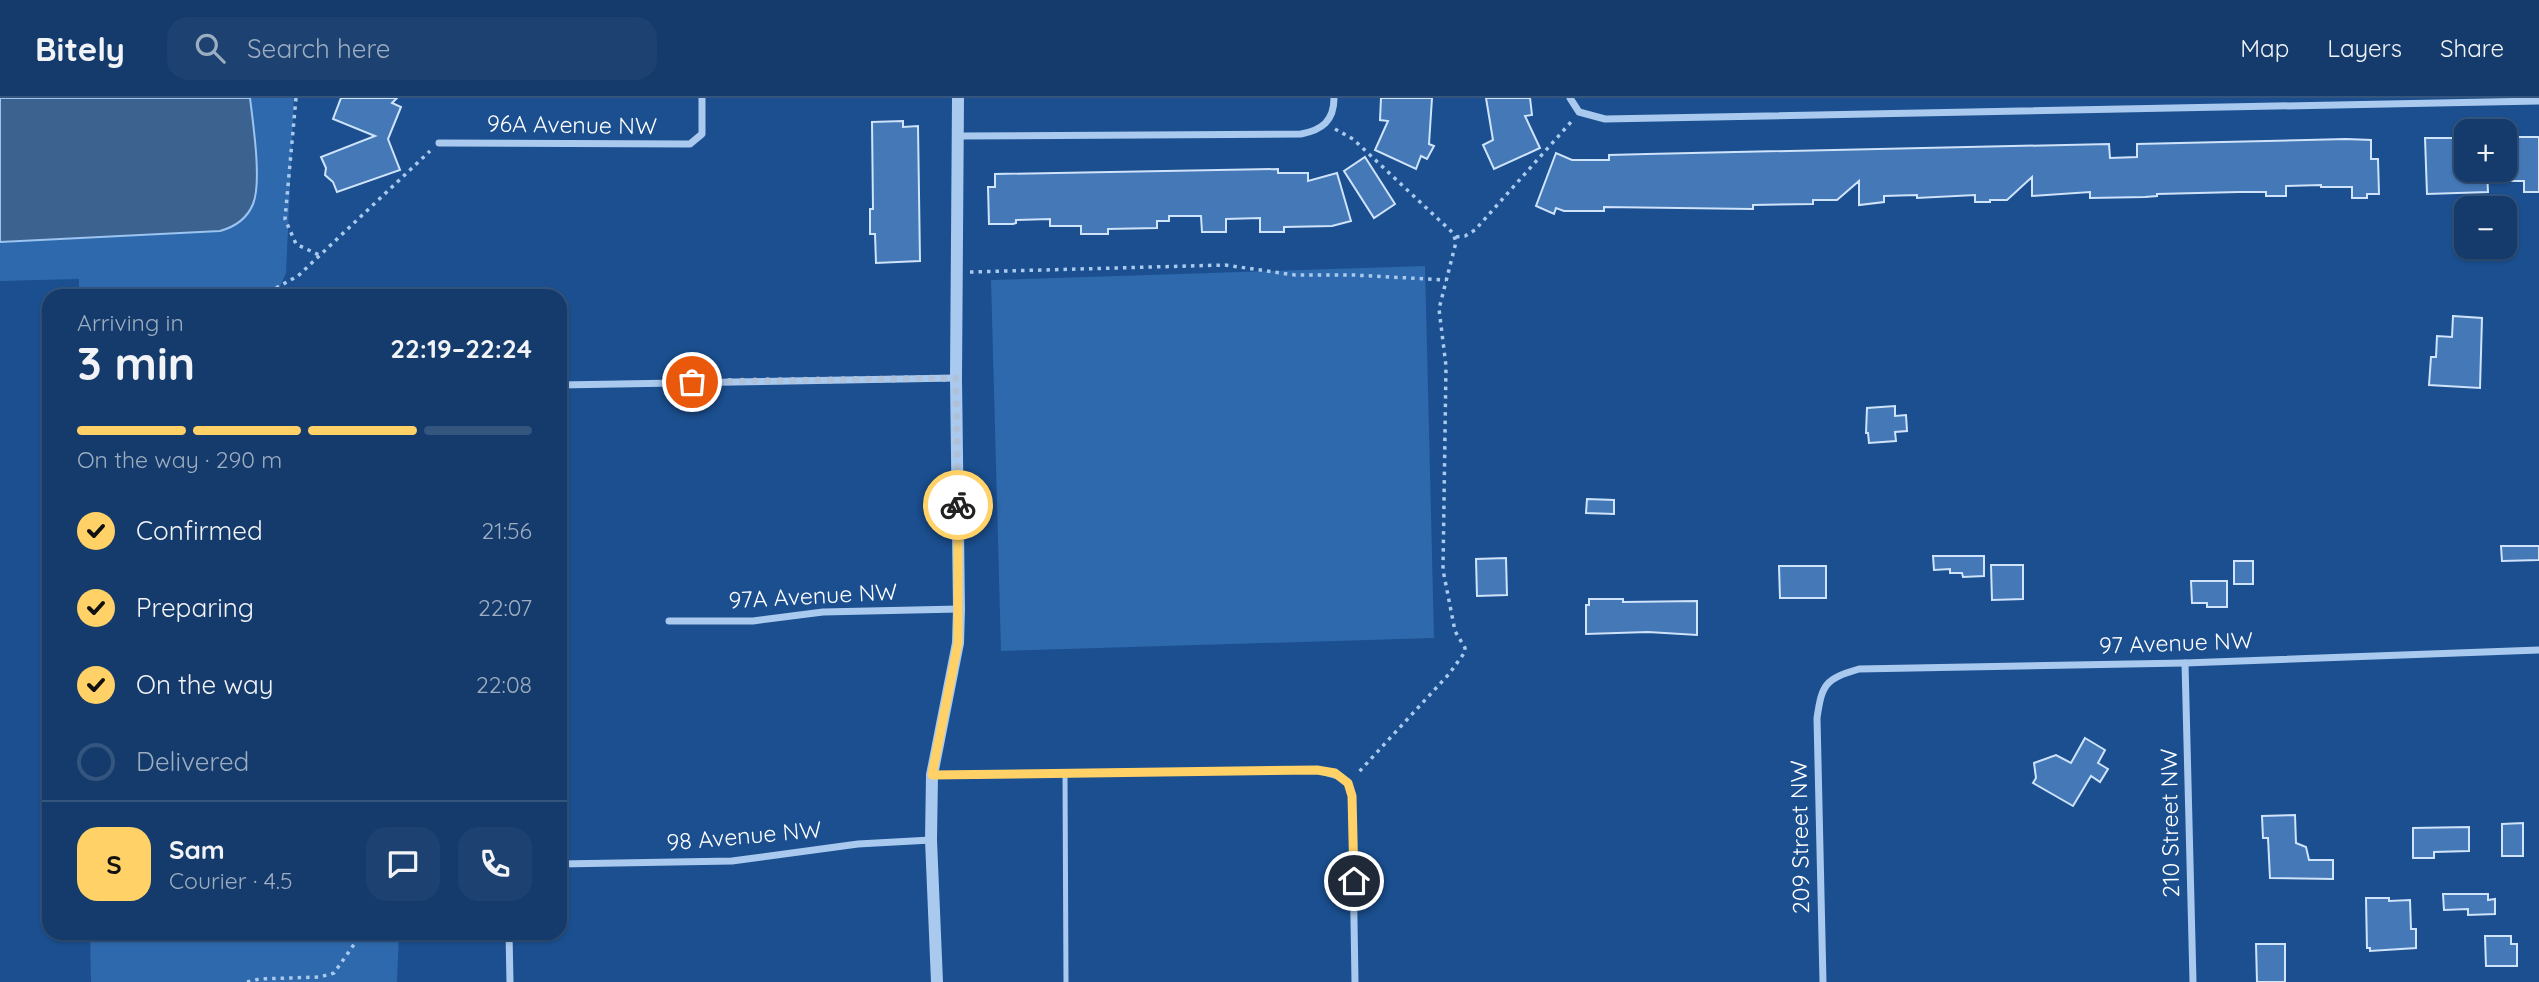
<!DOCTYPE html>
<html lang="en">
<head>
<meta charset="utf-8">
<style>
  :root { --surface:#143b6b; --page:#1d4271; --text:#f1f3f6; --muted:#9dadc1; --line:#33557e; --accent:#ffd166 }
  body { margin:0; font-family:Quicksand,sans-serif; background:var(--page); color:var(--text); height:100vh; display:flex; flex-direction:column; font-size:26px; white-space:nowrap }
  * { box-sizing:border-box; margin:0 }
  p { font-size:23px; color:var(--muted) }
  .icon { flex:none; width:38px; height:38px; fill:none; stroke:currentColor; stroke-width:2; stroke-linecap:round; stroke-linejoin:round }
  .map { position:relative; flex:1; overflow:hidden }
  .drawer { position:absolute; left:42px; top:191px; width:525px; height:651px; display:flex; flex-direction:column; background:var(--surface); border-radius:21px; box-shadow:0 2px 5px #0004,0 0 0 2px var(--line) }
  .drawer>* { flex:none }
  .fabs { position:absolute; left:2454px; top:21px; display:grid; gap:14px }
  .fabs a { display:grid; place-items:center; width:63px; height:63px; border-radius:14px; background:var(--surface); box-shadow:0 2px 5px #0004,0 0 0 2px var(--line); font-size:35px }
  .pin { position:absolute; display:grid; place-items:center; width:60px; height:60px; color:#fff; margin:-30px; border:4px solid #fff; border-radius:50%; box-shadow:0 2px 7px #0007 }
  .courier { position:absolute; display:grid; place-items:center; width:70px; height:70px; margin:-35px; border:5px solid #ffd166; border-radius:50%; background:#fff; color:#222; box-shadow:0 2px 9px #0007 }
  .summary em { font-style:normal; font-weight:700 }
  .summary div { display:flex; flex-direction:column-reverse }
  .summary { display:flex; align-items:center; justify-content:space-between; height:119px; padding:0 35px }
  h1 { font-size:46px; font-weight:700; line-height:52px }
  .bar { display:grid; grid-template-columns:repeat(4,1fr); gap:10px 7px; align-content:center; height:84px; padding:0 35px }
  .bar i { height:9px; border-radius:5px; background:var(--line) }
  .bar .current { background:var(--accent) }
  .bar p { grid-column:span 4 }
  .line { display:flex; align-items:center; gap:18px; padding:0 35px; border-top:2px solid var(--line) }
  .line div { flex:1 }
  .round { display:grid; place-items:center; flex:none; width:74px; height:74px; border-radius:21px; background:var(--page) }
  ol { padding:0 35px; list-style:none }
  li { display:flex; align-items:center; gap:21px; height:77px }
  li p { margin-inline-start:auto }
  li .icon { padding:7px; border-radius:50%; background:var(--accent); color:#111; stroke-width:4 }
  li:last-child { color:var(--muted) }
  li i { width:38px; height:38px; border:4px solid var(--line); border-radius:50% }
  header { display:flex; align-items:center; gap:42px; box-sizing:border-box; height:98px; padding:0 35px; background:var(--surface); border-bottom:2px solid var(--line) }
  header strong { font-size:33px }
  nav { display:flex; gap:38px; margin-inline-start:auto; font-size:24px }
  .search { width:490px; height:63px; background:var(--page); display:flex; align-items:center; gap:18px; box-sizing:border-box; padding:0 24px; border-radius:21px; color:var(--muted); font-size:26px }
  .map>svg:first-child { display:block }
  .green { fill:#2e69ad }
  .water { fill:#3c6290; stroke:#9cc4f0; stroke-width:2 }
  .building { fill:#4478b7; stroke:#cfe3fa; stroke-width:2 }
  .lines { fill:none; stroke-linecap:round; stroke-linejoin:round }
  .path { stroke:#a9c9ee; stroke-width:3.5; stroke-dasharray:3.5 5; stroke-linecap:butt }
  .service { stroke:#a9c9ee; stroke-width:5 }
  .minor { stroke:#a9c9ee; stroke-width:7 }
  .tertiary { stroke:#a9c9ee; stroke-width:12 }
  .done { stroke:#afc1d8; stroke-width:7; stroke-dasharray:0 12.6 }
  .route { stroke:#ffd166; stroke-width:9 }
  .labels { text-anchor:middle; stroke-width:6; stroke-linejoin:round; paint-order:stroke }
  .street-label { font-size:23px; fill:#fff; stroke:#1b4f8f }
</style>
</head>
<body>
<header>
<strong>Bitely</strong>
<div class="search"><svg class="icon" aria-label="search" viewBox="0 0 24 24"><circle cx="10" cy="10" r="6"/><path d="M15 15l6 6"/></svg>Search here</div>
<nav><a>Map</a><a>Layers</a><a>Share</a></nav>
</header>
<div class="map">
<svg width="2539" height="884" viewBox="0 0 2539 884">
  <rect width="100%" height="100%" fill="#1b4f8f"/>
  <g class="green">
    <polygon points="0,0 294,0 286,175 276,198 79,198 79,181 0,183"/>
    <polygon points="1425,168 1434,540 1001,553 991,182"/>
    <polygon points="90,835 399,835 397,884 91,884"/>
  </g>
  <path class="water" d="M0,0H250C253,25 262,84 253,106C247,121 234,129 220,133L0,144Z"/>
  <g class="building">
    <polygon points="341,0 397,0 392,5 401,9 388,41 400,72 337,94 333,84 325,77 326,70 321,59 375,38 333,21"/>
    <polygon points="1381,0 1432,0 1429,46 1434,48 1427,61 1421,58 1416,71 1375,52 1388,23 1380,22"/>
    <polygon points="1486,0 1530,0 1532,17 1525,18 1540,50 1494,71 1483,47 1493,42"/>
    <polygon points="903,23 903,29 918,28 920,163 876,165 875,136 870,136 870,111 873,111 872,24"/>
    <polygon points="2504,39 2539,39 2539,94 2524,94 2524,83 2504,83"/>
    <polygon points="2425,40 2466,40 2466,72 2487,72 2488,94 2427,96"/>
    <polygon points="2346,41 2371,42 2371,61 2378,61 2379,96 2367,96 2367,100 2352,100 2352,89 2321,89 2321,87 2286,88 2286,98 2266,98 2266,94 2239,94 2157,96 2157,98 2145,99 2090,100 2090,94 2032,98 2032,79 2007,102 1990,102 1990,104 1975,104 1975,97 1917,100 1917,97 1884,98 1884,104 1859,107 1859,83 1837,102 1813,102 1813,106 1753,107 1753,111 1604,109 1604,113 1564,113 1556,110 1554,116 1536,108 1556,55 1572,62 1609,62 1609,57 1647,56 2109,46 2110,60 2137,59 2137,46"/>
    <polygon points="1365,59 1395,106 1374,120 1344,73"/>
    <polygon points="1278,71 1278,75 1308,75 1308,83 1337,75 1351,123 1332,128 1284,129 1284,134 1260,134 1260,120 1226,121 1226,134 1202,134 1201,118 1169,118 1169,123 1157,123 1157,130 1108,131 1108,136 1081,136 1081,128 1050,128 1050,121 1016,122 1016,125 1013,126 989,126 988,89 995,89 995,76"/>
    <polygon points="2453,218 2482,220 2480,290 2429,287 2431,259 2436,259 2437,238 2452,239"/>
    <polygon points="1895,308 1895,318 1906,317 1907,333 1895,334 1896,343 1869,345 1868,335 1866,335 1867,310"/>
    <polygon points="1587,401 1614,402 1614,416 1586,415"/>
    <polygon points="2501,448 2539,448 2539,462 2502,463"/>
    <polygon points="1933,458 1984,458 1984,478 1963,479 1962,475 1950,475 1950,471 1934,472"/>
    <polygon points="1506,460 1507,497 1477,498 1476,461"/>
    <rect x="2234" y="463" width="19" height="23"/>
    <polygon points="1991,467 2023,467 2023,501 1992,502"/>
    <polygon points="1779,468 1826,468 1826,500 1780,500"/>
    <polygon points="2191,483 2227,483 2227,509 2207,509 2207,505 2192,505"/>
    <polygon points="1589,501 1623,501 1623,504 1697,503 1697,537 1648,534 1586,536 1586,507 1589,507"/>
    <polygon points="2085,640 2105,652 2098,665 2108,671 2100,684 2091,678 2073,708 2033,685 2036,680 2034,665 2056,657 2071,665"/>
    <polygon points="2295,717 2296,745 2306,749 2309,762 2333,762 2333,781 2270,780 2268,740 2263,740 2262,718"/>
    <polygon points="2523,725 2523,758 2502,758 2502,726"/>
    <polygon points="2469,729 2469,753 2434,754 2434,760 2413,760 2413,730"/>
    <polygon points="2443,796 2488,796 2488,802 2495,801 2495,816 2468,817 2468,811 2444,812"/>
    <polygon points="2366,800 2389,800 2389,803 2410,802 2411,831 2416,831 2416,850 2370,853 2370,850 2367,850"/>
    <polygon points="2485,838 2511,838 2511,846 2517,846 2517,868 2486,868"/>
    <polygon points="2256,846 2285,846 2285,884 2257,884"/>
  </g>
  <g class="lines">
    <g class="path">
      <polyline points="296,0 285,121 296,146 319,157"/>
      <polyline points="1335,31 1353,41 1453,135 1456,144 1439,211 1446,268 1443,472 1455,533 1465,550 1465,554 1449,576 1357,676"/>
      <polyline points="1456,139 1465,138 1475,132 1571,24"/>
      <polyline points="970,174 1225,167 1295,177 1353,177 1446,182"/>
      <polyline points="276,190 282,198"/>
      <polyline points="261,198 298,178 430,53"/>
      <polyline points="247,884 259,881 320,879 334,875 362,835"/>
    </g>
    <polyline class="service" points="1065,676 1066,884"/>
    <g class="minor">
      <polyline points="1570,0 1579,14 1605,21 2539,3"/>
      <path d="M959,38L1301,36C1322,32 1334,23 1334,0"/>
      <polyline points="439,45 690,46 702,36 702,0"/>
      <polyline points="560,287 956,280"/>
      <polyline points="669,523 753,523 823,514 959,511"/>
      <polyline points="2185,565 2193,884"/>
      <polyline points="932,677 1317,672 1341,679 1348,685 1352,698 1355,884"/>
      <polyline points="560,766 732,763 858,746 931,742"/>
      <polyline points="509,835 510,884"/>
      <path d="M1823,884L1817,620C1822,586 1825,581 1859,571L2185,565L2539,552"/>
    </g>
    <polyline class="tertiary" points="937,884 931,742 932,677 958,545 959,511 956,280 958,0"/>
  </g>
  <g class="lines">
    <polyline class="done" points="692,284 956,280 958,407"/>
    <polyline class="route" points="958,407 958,545 932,677 1317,672 1335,675 1348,685 1352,698 1354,783"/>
  </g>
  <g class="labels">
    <g class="street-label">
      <text transform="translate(572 27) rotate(1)" y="8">96A Avenue NW</text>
      <text transform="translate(813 498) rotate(-3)" y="8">97A Avenue NW</text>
      <text transform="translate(2176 545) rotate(-2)" y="8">97 Avenue NW</text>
      <text transform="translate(2170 725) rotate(-91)" y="8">210 Street NW</text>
      <text transform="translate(744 738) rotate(-5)" y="8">98 Avenue NW</text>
      <text transform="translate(1800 739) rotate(-91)" y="8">209 Street NW</text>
    </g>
  </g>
</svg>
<div class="fabs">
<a>+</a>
<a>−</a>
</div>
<div class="pin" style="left:692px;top:284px;background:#ea580c"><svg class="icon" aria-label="bag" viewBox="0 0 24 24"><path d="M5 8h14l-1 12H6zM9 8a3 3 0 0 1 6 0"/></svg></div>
<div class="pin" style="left:1354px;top:783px;background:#1f2937"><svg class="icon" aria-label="home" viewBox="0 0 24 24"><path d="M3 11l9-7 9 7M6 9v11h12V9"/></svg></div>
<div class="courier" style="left:958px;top:407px"><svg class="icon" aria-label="bike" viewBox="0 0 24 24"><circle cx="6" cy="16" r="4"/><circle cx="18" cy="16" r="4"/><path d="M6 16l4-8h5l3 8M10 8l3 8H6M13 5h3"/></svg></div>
<section class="drawer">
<div class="summary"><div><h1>3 min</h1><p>Arriving in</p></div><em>22:19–22:24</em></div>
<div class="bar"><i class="current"></i><i class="current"></i><i class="current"></i><i></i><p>On the way · 290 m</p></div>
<ol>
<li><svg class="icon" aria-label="check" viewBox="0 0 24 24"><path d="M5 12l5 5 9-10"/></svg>Confirmed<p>21:56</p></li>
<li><svg class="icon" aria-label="check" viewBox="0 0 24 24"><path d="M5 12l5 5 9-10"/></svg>Preparing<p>22:07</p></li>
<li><svg class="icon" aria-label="check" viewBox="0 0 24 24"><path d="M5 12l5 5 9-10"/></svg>On the way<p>22:08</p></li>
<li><i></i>Delivered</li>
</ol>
<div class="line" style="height:126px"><b class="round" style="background:var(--accent);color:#111">S</b><div><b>Sam</b><p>Courier · 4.5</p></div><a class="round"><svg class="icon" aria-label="chat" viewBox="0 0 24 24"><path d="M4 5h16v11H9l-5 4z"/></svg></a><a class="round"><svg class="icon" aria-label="phone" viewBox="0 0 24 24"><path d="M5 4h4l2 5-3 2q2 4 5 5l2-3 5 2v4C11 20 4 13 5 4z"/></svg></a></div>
</section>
</div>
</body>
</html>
